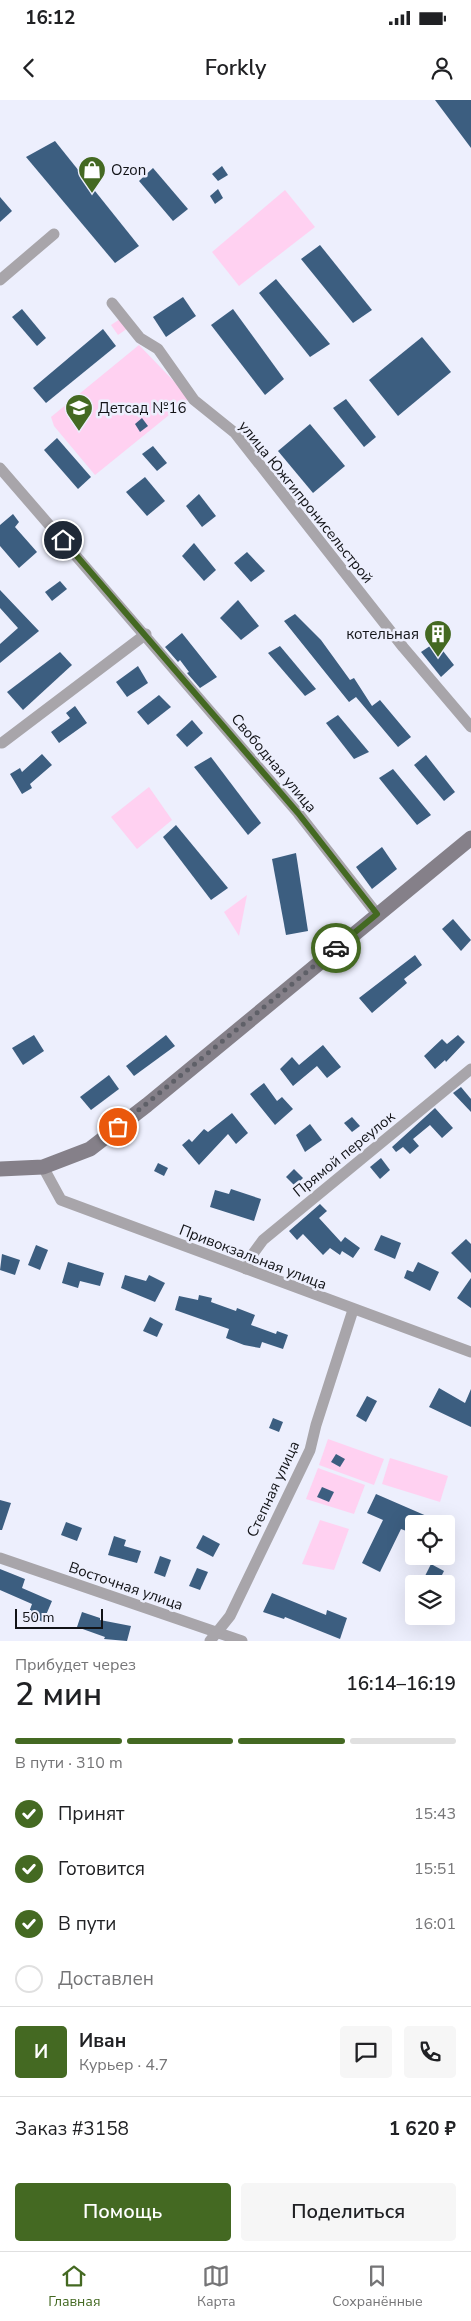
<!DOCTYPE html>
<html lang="ru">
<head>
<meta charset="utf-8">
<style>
  :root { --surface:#fff; --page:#f6f6f6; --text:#202124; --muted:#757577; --line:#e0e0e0; --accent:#446922 }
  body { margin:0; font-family:"Nunito Sans",sans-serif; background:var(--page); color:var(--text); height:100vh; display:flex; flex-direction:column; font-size:19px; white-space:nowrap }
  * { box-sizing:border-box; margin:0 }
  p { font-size:16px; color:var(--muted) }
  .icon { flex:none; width:28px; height:28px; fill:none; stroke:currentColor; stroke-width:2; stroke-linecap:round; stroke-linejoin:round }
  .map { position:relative; height:1541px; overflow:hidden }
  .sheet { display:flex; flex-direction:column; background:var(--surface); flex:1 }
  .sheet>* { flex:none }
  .controls { position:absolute; left:405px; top:1415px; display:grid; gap:10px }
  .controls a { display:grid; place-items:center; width:50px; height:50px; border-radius:5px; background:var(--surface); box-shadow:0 5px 20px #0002; font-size:25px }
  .scale { position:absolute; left:15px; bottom:12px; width:88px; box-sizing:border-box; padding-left:5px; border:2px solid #121317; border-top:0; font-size:14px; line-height:18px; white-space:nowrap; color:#121317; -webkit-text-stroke:4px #edeffd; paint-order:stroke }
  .pin { position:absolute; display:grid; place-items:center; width:42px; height:42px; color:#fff; margin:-21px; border:2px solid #fff; border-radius:50%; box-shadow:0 1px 5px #0007 }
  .courier { position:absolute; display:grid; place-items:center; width:50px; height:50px; margin:-25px; border:4px solid #446922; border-radius:50%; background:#fff; color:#222; box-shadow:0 1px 6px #0007 }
  .headline em { font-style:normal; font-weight:600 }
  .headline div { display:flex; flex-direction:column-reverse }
  .headline { display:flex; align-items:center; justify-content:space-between; height:85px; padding:0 15px }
  h1 { font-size:32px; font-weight:600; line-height:38px }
  .bar { display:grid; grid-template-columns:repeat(4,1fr); gap:8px 5px; align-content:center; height:60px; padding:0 15px }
  .bar i { height:6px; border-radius:4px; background:var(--line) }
  .bar .selected { background:var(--accent) }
  .bar p { grid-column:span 4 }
  .line { display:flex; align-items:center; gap:12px; padding:0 15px; border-top:1px solid var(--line) }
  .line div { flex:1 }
  .round { display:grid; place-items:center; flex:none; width:52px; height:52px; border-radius:5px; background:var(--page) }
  ol { padding:0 15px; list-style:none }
  li { display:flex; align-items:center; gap:15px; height:55px }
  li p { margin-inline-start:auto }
  li .icon { padding:5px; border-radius:50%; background:var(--accent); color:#fff; stroke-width:4 }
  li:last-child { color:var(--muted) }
  li i { width:28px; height:28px; border:2px solid var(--line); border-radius:50% }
  .button { display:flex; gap:10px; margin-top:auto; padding:10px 15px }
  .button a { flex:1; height:58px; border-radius:5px; background:var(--accent); color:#fff; font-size:20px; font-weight:600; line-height:58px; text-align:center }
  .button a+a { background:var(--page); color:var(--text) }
  .status { display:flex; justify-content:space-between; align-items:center; height:35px; padding:0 25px; background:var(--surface); direction:ltr }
  .status svg { height:14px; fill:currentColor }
  header { display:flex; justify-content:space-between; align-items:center; height:65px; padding:0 15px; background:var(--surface); font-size:22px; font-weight:600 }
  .tab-bar { display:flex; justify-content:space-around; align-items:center; height:70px; border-top:1px solid var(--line); background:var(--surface); font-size:14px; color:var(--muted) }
  .tab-bar a { display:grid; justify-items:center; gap:2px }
  .tab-bar .selected { color:var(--accent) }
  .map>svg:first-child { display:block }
  .green { fill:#ffd1f1 }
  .building { fill:#3c5e80 }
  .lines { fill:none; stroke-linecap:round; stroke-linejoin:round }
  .street { stroke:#a8a5aa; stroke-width:11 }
  .secondary { stroke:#858089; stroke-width:15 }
  .done { stroke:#5f6068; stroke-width:5; stroke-dasharray:0 9 }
  .route { stroke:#446922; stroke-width:6 }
  .labels { text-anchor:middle; stroke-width:5; stroke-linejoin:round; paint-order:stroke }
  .poi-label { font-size:15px; fill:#121317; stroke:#edeffd; text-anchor:start }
  .street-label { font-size:15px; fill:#121317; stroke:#edeffd }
</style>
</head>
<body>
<div class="status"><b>16:12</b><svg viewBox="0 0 49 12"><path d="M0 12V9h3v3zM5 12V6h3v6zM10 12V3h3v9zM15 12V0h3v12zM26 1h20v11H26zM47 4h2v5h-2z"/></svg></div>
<header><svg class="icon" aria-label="back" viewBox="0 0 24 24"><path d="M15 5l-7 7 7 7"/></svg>Forkly<svg class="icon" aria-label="person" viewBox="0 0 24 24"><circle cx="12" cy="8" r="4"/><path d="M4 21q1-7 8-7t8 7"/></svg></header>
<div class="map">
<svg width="471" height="1541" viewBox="0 0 471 1541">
  <rect width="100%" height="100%" fill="#edeffd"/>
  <g class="green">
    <polygon points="285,90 315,127 239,186 212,152"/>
    <polygon points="120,219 128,228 118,235 111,225"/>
    <polygon points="139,245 190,298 95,375 54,326 51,317"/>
    <polygon points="149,687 172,720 137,749 111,717"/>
    <polygon points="247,795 239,836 224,812"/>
    <polygon points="328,1339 384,1359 374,1385 319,1365"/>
    <polygon points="390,1358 448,1376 440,1402 382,1384"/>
    <polygon points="318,1368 365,1385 354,1414 306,1399"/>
    <polygon points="320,1420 349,1429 334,1470 302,1464"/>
  </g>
  <g class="building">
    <polygon points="435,0 471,0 471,48"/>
    <polygon points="55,41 139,146 115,163 26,57"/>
    <polygon points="222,66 228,75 218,81 212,74"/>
    <polygon points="153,68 188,109 173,121 139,81"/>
    <polygon points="218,89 223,98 215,104 210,96"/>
    <polygon points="0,97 12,111 0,122"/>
    <polygon points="320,145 372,210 353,223 301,159"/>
    <polygon points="276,179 330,244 310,257 259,193"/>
    <polygon points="183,197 196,216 166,237 153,217"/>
    <polygon points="22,209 46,238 37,246 12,217"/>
    <polygon points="233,209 284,279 265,295 211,225"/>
    <polygon points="103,229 116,246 46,303 33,288"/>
    <polygon points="422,237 451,272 398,316 369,280"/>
    <polygon points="346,299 376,337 364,347 333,308"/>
    <polygon points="142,318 148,326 140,332 135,324"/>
    <polygon points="310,324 345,366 313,393 278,351"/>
    <polygon points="57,338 91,377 78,389 44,350"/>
    <polygon points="153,346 167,363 157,371 142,354"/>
    <polygon points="145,377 165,401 147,416 126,392"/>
    <polygon points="199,394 216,416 202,427 186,406"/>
    <polygon points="13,414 19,422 15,427 37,452 19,468 0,446 0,425"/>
    <polygon points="194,443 216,470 204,481 182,456"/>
    <polygon points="247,452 265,471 251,482 234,463"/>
    <polygon points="60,481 67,489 52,501 45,492"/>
    <polygon points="0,490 39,531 0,563 0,544 18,528 0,508"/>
    <polygon points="238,500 259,526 241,540 220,518"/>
    <polygon points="295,514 321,540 350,580 354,578 372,606 380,600 411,637 398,647 356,597 349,602 284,521"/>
    <polygon points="182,533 217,577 200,588 187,573 189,572 180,560 178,562 165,547"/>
    <polygon points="436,542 454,565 441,577 421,552"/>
    <polygon points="280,546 316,589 305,596 268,553"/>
    <polygon points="60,552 72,565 23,610 7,592"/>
    <polygon points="138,566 148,583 127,597 116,582"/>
    <polygon points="159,595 171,607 148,625 137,612"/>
    <polygon points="75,606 87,623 59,643 51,632 70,618 66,613"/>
    <polygon points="338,615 369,652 354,659 326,623"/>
    <polygon points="192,620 203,633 187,647 176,635"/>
    <polygon points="42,654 52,665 30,684 32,688 22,694 10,674 20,668 22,672"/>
    <polygon points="426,655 455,692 444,701 414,665"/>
    <polygon points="211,657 261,723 248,735 194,667"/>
    <polygon points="393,669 431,715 417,725 379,678"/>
    <polygon points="176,725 228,788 211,800 163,737"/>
    <polygon points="382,747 397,769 372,789 356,767"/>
    <polygon points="296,753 308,831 286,835 272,759"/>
    <polygon points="453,819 471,840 461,851 442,829"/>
    <polygon points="415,855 422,865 404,879 407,883 372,913 359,898"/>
    <polygon points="34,935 44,951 23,965 12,948"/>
    <polygon points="166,935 175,946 134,976 126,966"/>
    <polygon points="458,935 465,942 446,962 445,960 435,969 424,956 442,939 447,944"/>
    <polygon points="323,945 341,967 327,978 317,966 293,986 280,969 292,957 299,965"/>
    <polygon points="109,975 119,989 91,1010 80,997"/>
    <polygon points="264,983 277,1001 282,997 293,1009 275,1025 250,994"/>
    <polygon points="461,987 471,999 471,1012 453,993"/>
    <polygon points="435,1008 453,1028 442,1038 430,1025 413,1039 419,1046 410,1054 403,1047 396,1052 392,1047"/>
    <polygon points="232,1013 248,1033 236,1044 228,1034 199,1065 182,1045 189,1039 192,1042 204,1029 208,1032"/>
    <polygon points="352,1017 360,1026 352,1032 344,1023"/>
    <polygon points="310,1024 322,1040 305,1052 296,1035"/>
    <polygon points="381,1058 390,1070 380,1079 370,1067"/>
    <polygon points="158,1063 168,1068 164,1076 154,1071"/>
    <polygon points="294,1069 303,1078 295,1086 286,1077"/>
    <polygon points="231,1089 261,1099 254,1121 210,1107 215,1090 229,1094"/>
    <polygon points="320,1104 327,1111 319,1118 341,1142 345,1137 360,1148 353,1158 342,1151 340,1155 330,1148 323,1155 303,1134 297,1140 289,1131"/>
    <polygon points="381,1135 401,1143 395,1159 374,1150"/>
    <polygon points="466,1139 471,1144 471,1173 451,1153"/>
    <polygon points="36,1145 48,1150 40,1170 28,1165"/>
    <polygon points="2,1154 20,1160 15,1175 0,1170"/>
    <polygon points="68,1162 104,1173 100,1186 80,1181 78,1188 62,1183"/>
    <polygon points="418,1162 439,1172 430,1191 404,1178 407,1170 413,1172"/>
    <polygon points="125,1175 146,1181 149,1175 165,1183 155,1202 121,1188"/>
    <polygon points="471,1178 471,1208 457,1198"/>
    <polygon points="199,1195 212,1198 211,1202 236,1211 237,1208 255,1215 251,1225 276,1234 277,1231 288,1235 283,1249 262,1242 260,1248 244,1245 226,1238 229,1229 175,1210 179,1196 198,1200"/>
    <polygon points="150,1217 163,1224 157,1237 143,1231"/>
    <polygon points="439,1288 465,1303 471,1289 471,1327 429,1307"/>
    <polygon points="367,1296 377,1301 366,1322 356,1316"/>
    <polygon points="273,1318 283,1322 279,1332 269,1328"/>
    <polygon points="336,1354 345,1359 340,1367 331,1362"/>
    <polygon points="322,1387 334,1392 329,1402 317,1397"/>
    <polygon points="376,1394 429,1417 426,1424 414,1424 414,1434 401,1429 380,1472 362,1463 383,1420 367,1413"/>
    <polygon points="0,1400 11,1403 2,1430 0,1430"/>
    <polygon points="66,1422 82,1428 77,1441 61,1435"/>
    <polygon points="203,1435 220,1444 213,1457 196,1448"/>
    <polygon points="114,1436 126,1440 124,1446 141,1451 137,1463 108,1455"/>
    <polygon points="160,1456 171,1460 165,1477 154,1473"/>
    <polygon points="431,1464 444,1471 438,1483 425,1476"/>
    <polygon points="197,1468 208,1472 200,1490 189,1486"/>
    <polygon points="0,1469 25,1479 22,1488 52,1501 43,1522 28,1515 32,1504 0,1490"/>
    <polygon points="272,1493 326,1515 327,1510 347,1518 340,1539 285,1517 284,1519 263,1512"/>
    <polygon points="82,1512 100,1518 100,1520 131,1526 127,1541 104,1539 105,1537 77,1527"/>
  </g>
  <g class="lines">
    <g class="street">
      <polyline points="0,180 54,134"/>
      <polyline points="112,203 140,238 158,249 194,300 235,333 403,547 471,627"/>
      <polyline points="0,368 298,713 377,814"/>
      <polyline points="2,643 146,534"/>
      <polyline points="43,1067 61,1100 471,1252"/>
      <polyline points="246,1169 252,1155 263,1140 471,969"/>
      <polyline points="0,1458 242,1541"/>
      <polyline points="210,1541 230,1516 310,1350 316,1325 353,1210"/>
    </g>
    <polyline class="secondary" points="0,1069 43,1067 90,1049 147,1005 471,738"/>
  </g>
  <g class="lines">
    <polyline class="done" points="118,1027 336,848"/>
    <polyline class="route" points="63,440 298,713 377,814 336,848"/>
  </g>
  <defs>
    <symbol id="shop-pin" viewBox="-11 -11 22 30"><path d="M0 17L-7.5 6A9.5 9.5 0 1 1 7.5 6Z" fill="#446922" stroke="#edeffd"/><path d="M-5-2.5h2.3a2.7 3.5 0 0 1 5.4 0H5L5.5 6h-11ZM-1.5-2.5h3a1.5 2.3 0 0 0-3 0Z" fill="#fff"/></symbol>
    <symbol id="school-pin" viewBox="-11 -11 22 30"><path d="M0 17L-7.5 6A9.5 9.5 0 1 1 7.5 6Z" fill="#446922" stroke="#edeffd"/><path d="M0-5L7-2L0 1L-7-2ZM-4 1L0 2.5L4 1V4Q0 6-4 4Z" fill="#fff"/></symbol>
    <symbol id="building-pin" viewBox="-11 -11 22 30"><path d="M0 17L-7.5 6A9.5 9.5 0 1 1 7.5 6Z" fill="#446922" stroke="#edeffd"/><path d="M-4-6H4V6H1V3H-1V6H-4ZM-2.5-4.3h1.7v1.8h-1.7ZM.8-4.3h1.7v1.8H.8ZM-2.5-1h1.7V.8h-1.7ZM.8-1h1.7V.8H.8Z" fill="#fff"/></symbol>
  </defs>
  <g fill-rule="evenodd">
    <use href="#shop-pin" x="76" y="54" width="32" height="43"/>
    <use href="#school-pin" x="63" y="292" width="32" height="43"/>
    <use href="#building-pin" x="422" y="518" width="32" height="43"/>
  </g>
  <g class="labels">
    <g class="poi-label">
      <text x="111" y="75">Ozon</text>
      <text x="98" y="313">Детсад №16</text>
      <text x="419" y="539" text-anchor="end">котельная</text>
    </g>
    <g class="street-label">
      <text transform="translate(306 402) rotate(51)" y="5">улица Южгипронисельстрой</text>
      <text transform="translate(274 663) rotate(50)" y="5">Свободная улица</text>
      <text transform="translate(344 1054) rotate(-39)" y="5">Прямой переулок</text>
      <text transform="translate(253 1157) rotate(21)" y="5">Привокзальная улица</text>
      <text transform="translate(273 1389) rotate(-65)" y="5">Степная улица</text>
      <text transform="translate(126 1486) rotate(19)" y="5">Восточная улица</text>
    </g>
  </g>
</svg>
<div class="controls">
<a><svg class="icon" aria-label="locate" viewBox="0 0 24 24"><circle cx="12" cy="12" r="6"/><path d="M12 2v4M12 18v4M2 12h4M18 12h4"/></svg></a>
<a><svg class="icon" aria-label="layers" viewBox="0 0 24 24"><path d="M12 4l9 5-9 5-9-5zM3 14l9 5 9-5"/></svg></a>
</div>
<div class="scale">50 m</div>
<div class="pin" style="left:118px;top:1027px;background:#ea580c"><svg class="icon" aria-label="bag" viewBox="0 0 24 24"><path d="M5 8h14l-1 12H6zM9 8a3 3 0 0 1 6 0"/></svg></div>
<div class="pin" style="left:63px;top:440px;background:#1f2937"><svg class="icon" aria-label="home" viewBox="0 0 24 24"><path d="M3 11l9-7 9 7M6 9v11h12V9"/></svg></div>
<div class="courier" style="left:336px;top:848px"><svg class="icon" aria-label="car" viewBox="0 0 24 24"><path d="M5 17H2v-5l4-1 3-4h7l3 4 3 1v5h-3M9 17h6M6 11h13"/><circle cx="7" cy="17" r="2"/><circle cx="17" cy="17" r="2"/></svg></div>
</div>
<section class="sheet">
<div class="headline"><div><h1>2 мин</h1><p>Прибудет через</p></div><em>16:14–16:19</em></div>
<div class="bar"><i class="selected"></i><i class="selected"></i><i class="selected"></i><i></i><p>В пути · 310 m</p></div>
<ol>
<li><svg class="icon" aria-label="check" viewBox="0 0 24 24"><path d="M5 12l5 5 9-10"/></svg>Принят<p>15:43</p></li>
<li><svg class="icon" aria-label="check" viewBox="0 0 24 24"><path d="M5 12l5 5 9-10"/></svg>Готовится<p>15:51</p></li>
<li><svg class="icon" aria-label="check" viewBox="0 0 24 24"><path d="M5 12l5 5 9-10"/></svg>В пути<p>16:01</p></li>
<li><i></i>Доставлен</li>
</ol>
<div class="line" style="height:90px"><b class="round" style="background:var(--accent);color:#fff">И</b><div><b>Иван</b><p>Курьер · 4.7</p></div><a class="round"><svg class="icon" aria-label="chat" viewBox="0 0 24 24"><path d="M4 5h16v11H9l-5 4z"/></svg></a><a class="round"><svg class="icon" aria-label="phone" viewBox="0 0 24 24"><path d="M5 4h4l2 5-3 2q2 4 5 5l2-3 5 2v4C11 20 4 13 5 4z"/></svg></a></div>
<div class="line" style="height:65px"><div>Заказ #3158</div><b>1 620 ₽</b></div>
<div class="button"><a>Помощь</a><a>Поделиться</a></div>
</section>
<nav class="tab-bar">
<a class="selected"><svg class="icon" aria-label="home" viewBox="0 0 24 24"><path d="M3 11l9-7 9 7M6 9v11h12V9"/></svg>Главная</a>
<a><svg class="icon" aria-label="map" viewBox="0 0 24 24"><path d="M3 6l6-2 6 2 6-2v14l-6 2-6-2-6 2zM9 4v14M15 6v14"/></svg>Карта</a>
<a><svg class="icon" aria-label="saved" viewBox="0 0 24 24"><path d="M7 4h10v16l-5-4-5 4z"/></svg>Сохранённые</a>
</nav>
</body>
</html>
